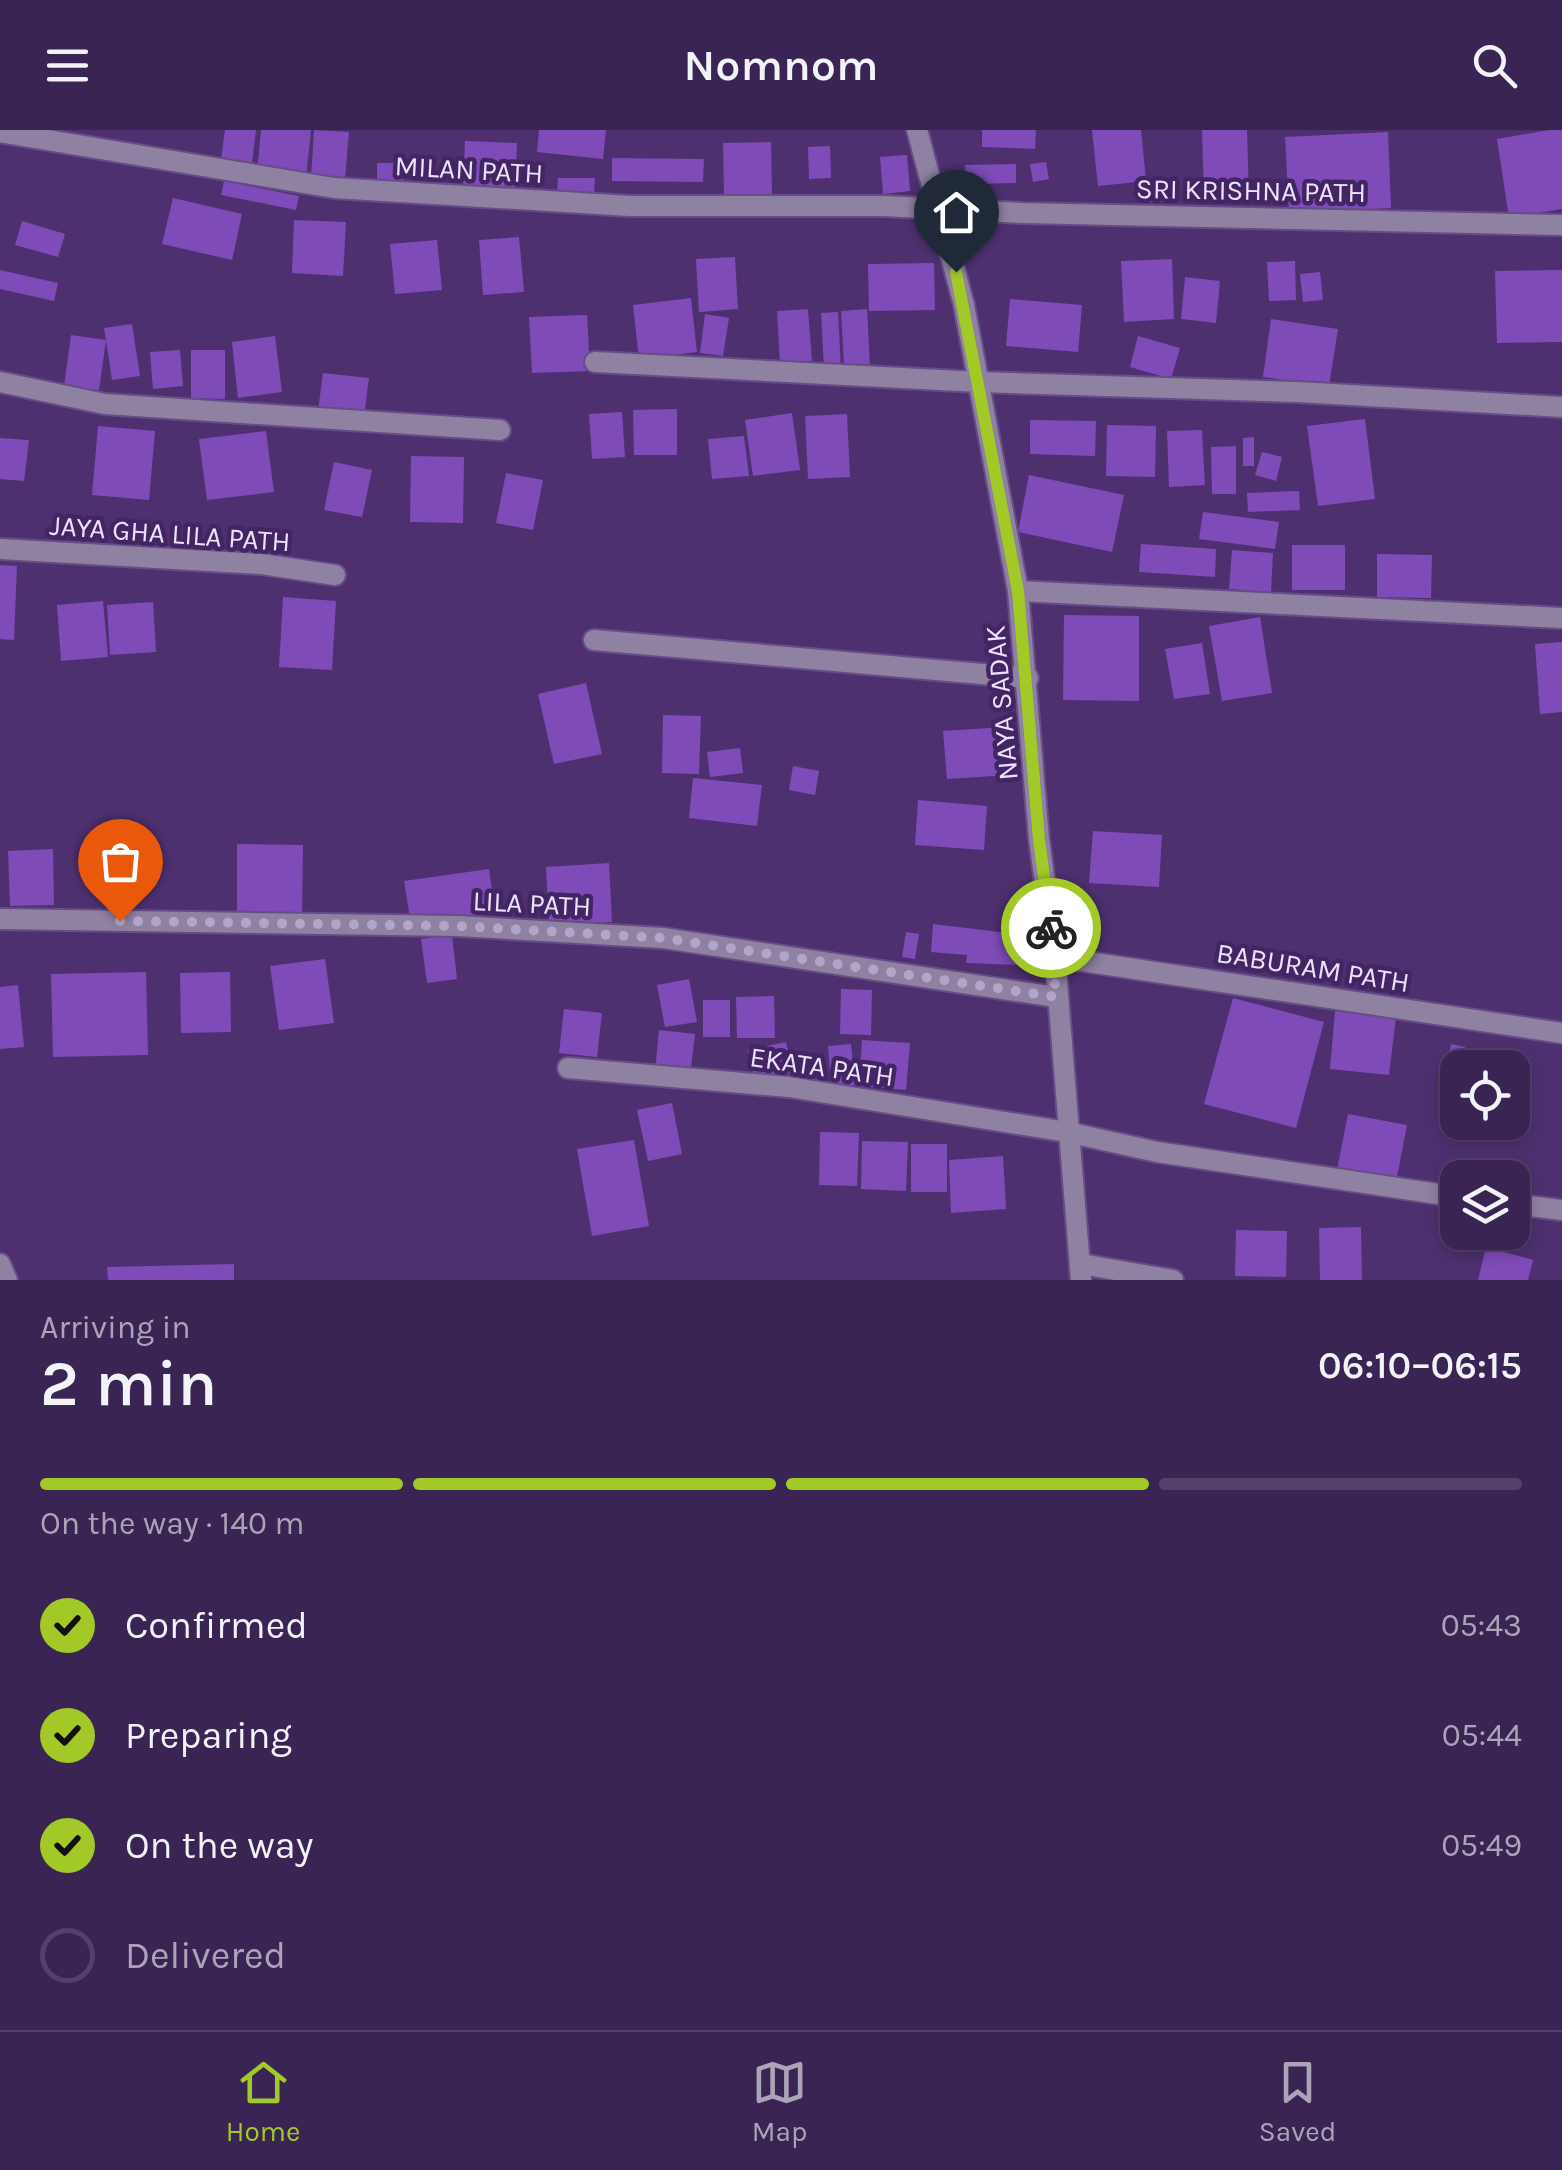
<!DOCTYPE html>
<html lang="en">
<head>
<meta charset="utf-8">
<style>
  :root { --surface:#3a2454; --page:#45305e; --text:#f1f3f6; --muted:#aba4b8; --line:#54416b; --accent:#a2c928 }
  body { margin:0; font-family:Karla,sans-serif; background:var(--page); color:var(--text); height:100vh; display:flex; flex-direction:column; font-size:38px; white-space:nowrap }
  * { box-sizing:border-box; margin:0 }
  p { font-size:32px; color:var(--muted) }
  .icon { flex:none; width:55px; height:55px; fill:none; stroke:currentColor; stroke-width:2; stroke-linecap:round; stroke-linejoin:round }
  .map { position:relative; height:1150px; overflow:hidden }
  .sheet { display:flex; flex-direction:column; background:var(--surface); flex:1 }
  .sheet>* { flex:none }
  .tools { position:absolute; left:1440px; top:920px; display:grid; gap:20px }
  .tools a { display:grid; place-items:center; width:90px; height:90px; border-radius:20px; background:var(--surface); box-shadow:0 5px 15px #0003,0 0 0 2px var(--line); font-size:50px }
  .pin { position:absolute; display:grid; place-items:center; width:85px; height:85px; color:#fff; margin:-102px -42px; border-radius:50% 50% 50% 0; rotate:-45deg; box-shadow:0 0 10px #0007 }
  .pin .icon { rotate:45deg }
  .courier { position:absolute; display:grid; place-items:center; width:100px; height:100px; margin:-50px; border:8px solid #a2c928; border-radius:50%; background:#fff; color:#222; box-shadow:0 2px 12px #0007 }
  .head em { font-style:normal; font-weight:600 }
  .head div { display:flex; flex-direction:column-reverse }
  .head { display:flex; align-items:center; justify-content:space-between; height:170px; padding:0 40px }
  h1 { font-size:65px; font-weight:600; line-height:75px }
  .bar { display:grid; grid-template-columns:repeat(4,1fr); gap:15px 10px; align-content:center; height:120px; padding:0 40px }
  .bar i { height:12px; border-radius:8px; background:var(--line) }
  .bar .on { background:var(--accent) }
  .bar p { grid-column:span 4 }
  ol { padding:0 40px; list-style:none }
  li { display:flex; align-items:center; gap:30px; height:110px }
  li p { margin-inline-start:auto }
  li .icon { padding:10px; border-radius:50%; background:var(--accent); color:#111; stroke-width:4 }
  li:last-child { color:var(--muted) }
  li i { width:55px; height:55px; border:5px solid var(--line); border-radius:50% }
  header { display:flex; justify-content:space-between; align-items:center; height:130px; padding:0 40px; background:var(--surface); font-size:45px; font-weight:600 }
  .tabs { display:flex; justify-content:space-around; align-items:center; height:140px; border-top:2px solid var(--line); background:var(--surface); font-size:28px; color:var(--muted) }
  .tabs a { display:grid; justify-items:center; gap:5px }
  .tabs .on { color:var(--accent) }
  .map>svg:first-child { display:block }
  .building { fill:#7f4bb8 }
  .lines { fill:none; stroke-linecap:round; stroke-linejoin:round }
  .street-casing { stroke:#674c86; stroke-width:24 }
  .street { stroke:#8e81a1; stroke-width:20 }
  .done { stroke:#b4a4c9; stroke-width:10; stroke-dasharray:0 18 }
  .route { stroke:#a2c928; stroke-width:12 }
  .labels { text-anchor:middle; stroke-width:9; stroke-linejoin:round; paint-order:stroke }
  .street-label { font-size:28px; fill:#ebe2f9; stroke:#432564 }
</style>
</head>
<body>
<header><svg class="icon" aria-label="menu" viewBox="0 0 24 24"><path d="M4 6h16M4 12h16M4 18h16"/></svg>Nomnom<svg class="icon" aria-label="search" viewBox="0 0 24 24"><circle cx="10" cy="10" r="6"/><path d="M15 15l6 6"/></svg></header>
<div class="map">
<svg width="1562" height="1150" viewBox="0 0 1562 1150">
  <rect width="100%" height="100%" fill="#4e3070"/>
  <g class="building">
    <polygon points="225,0 256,0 251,41 220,37"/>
    <polygon points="261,0 311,0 306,48 257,43"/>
    <polygon points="314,0 349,2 345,49 311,47"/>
    <polygon points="539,0 606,0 603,29 537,22"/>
    <polygon points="982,0 1036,0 1035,19 982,17"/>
    <polygon points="1092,0 1141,0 1146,51 1098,56"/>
    <polygon points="1202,0 1247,0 1249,67 1204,68"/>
    <polygon points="1549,0 1562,0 1562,79 1509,88 1497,9"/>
    <polygon points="1388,2 1391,78 1289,83 1285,7"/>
    <polygon points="465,11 517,13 515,61 463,58"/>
    <polygon points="771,12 772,65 724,66 723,13"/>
    <polygon points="830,16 831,48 809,49 808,17"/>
    <polygon points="907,25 910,61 883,64 880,27"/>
    <polygon points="612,28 704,29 703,52 612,51"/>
    <polygon points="1046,32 1049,49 1033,52 1030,34"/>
    <rect x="377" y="33" width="26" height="19"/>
    <polygon points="1016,34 1016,53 966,54 965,35"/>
    <polygon points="558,48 595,48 594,65 557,64"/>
    <polygon points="224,51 299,66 296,80 221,65"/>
    <rect x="1143" y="55" width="25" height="17"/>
    <polygon points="173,68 242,84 232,130 162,114"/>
    <polygon points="294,90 346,92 343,146 292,143"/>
    <polygon points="22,91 65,104 58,127 15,115"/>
    <polygon points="519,107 524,162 483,165 479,110"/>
    <polygon points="437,110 442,160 395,164 390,114"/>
    <polygon points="735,127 738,179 699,182 696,129"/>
    <polygon points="1172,129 1174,189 1124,192 1121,131"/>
    <polygon points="1295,131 1296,170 1269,171 1267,132"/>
    <polygon points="934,133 935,180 869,181 868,134"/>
    <polygon points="0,140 58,153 54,171 0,159"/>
    <polygon points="1562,140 1562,212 1497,213 1495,141"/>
    <polygon points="1320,142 1323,170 1303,172 1300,144"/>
    <polygon points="1185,147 1220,151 1216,193 1181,189"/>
    <polygon points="691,168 697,222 639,229 633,175"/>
    <polygon points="1010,169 1082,175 1078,222 1006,216"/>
    <polygon points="808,179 812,231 780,232 777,181"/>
    <polygon points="867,179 870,236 844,237 841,181"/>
    <polygon points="838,182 841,239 824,239 821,183"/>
    <polygon points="705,184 729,188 723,226 700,223"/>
    <polygon points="587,185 590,241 532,243 529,187"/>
    <polygon points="1271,189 1338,199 1329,256 1263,247"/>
    <polygon points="132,194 140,246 112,250 106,210 99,260 64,256 71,205 106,210 104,198"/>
    <polygon points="275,206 282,262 238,268 232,212"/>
    <polygon points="1138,206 1180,218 1171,249 1130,237"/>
    <polygon points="180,220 183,256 153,259 150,222"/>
    <polygon points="191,220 225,220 225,269 191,268"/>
    <polygon points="323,243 369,248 364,286 318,281"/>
    <polygon points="677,279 677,325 634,325 633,280"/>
    <polygon points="622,282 625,327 592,329 589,284"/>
    <polygon points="792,283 800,340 753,346 745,290"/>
    <polygon points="847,284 850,347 808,349 805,286"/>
    <polygon points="1365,289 1375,369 1318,376 1307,296"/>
    <polygon points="1030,290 1096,291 1095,326 1030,324"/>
    <polygon points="1107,295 1156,296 1155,347 1106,346"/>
    <polygon points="98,296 155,301 149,370 92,365"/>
    <polygon points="1202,300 1205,355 1169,357 1167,301"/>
    <polygon points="266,301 274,362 207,370 199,309"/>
    <polygon points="744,306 749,346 712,349 708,309"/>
    <polygon points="1254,307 1254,336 1243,336 1243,308"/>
    <polygon points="0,308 29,310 24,351 0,349"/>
    <polygon points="1236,316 1236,364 1212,364 1211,317"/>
    <polygon points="1262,322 1282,327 1276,351 1255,345"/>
    <polygon points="411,326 464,327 463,393 410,392"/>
    <polygon points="334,332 372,340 362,387 324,380"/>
    <polygon points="506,343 543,350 533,400 496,393"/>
    <polygon points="1029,345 1124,365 1112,422 1018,402"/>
    <polygon points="1299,361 1300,380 1248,382 1247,363"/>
    <polygon points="1203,382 1279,392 1275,419 1199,409"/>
    <polygon points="1141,414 1216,419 1215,447 1139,442"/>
    <rect x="1292" y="415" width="53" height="45"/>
    <polygon points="1232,420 1273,423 1271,462 1229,459"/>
    <polygon points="1377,424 1432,425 1431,468 1377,467"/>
    <polygon points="0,435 17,436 14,510 0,509"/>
    <polygon points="283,467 336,471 332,540 279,537"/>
    <polygon points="103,471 108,527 61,531 57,475"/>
    <polygon points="153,472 156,522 110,525 107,475"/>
    <polygon points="1064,485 1139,486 1139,571 1063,570"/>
    <polygon points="1260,487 1272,563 1222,571 1209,496"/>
    <polygon points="1562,512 1562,582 1540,584 1535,514"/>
    <polygon points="1202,513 1210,564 1174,569 1165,519"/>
    <polygon points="586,553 602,624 554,634 538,564"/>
    <polygon points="663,585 701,586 699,644 662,643"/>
    <polygon points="1006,597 1009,645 947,649 943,601"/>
    <polygon points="740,618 743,643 710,647 707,622"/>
    <polygon points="793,636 819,641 815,665 789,660"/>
    <polygon points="693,648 762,655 757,696 689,688"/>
    <polygon points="918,670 987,676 984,720 915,715"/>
    <polygon points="1093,701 1162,705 1159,757 1089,753"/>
    <polygon points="237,714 303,715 302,787 237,786"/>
    <polygon points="53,719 54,775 10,776 8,721"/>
    <polygon points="609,733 612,792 549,795 546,737"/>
    <polygon points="489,739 495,782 411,795 404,751"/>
    <polygon points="933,794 1024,805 1018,835 966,833 967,825 931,822"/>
    <polygon points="906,802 919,804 915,829 902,827"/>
    <polygon points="452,805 457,849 427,853 421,809"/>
    <polygon points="325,829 334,893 279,900 270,836"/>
    <polygon points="146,842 148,925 53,927 51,844"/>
    <polygon points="230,842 231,902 181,903 180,843"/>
    <polygon points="689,849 697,892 665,897 657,855"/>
    <polygon points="18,855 24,917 0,919 0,857"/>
    <polygon points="841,859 872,860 871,905 840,904"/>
    <polygon points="774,866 775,908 737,908 736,867"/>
    <polygon points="1233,868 1324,892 1296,998 1204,974"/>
    <rect x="703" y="870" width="27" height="37"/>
    <polygon points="564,879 602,883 597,927 559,923"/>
    <polygon points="1335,881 1396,887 1389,945 1330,939"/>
    <polygon points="659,900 695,904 690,946 655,942"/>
    <polygon points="862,910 910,913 906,960 859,956"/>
    <polygon points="786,912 793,943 755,951 748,920"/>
    <polygon points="851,914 855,955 831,957 828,916"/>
    <polygon points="1451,914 1465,917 1462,938 1458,938 1454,976 1440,973"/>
    <polygon points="672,973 682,1024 648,1031 637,980"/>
    <polygon points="1348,984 1407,995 1396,1052 1337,1040"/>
    <polygon points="820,1002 859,1003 857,1056 819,1055"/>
    <polygon points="634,1010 649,1096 592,1106 577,1019"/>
    <polygon points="862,1011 908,1012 906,1061 861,1059"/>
    <rect x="911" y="1014" width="36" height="48"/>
    <polygon points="1003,1026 1006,1079 951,1083 949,1030"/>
    <polygon points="1361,1097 1362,1150 1320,1150 1319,1098"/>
    <polygon points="1236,1100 1287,1101 1286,1147 1235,1146"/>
    <polygon points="1486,1117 1533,1130 1528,1150 1478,1150"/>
    <polygon points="234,1134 234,1150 108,1150 107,1137"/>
  </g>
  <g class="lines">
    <defs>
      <g id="street">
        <polyline points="917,0 964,175 1018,461 1039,709 1055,827 1081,1150"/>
        <polyline points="0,2 334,58 630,76 884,76 1023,83 1562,95"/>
        <polyline points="595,232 979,252 1297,262 1562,277"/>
        <polyline points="0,252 105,274 500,300"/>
        <polyline points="0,419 261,434 335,445"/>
        <polyline points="1018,461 1562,488"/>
        <polyline points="594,510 1028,548"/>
        <polyline points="0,789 458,796 663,808 1056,867"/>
        <polyline points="1055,827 1562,903"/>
        <polyline points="568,938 789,957 1067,1002 1157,1022 1458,1067"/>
        <polyline points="1512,1074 1562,1080"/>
        <polyline points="0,1134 7,1150"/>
        <polyline points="1081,1134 1173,1150"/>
      </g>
    </defs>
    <use href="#street" class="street-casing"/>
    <use href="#street" class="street"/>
  </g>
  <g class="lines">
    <polyline class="done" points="120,791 458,796 663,808 1056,867 1051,798"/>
    <polyline class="route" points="956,142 1018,461 1039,710 1051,798"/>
  </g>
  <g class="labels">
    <g class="street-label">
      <text transform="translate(469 39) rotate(3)" y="10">MILAN PATH</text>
      <text transform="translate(1251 60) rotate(1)" y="10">SRI KRISHNA PATH</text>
      <text transform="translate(170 403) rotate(4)" y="10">JAYA GHA LILA PATH</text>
      <text transform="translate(1001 573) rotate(-95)" y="10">NAYA SADAK</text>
      <text transform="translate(532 773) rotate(3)" y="10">LILA PATH</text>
      <text transform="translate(1313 837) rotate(9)" y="10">BABURAM PATH</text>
      <text transform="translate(822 936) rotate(8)" y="10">EKATA PATH</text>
    </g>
  </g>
</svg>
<div class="tools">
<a><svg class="icon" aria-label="locate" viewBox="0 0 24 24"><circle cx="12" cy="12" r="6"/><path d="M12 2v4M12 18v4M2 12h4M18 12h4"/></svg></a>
<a><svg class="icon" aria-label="layers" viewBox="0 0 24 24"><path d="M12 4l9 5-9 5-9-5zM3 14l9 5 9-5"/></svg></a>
</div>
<div class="pin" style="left:120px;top:791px;background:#ea580c"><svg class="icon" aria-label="bag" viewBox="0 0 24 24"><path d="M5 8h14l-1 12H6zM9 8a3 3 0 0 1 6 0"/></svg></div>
<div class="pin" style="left:956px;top:142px;background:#1f2937"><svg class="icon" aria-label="home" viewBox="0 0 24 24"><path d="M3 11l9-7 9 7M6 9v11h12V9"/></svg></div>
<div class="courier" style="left:1051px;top:798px"><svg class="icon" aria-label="bike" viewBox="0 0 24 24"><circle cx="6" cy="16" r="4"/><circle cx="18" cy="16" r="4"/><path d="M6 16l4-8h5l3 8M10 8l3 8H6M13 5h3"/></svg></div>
</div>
<section class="sheet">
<div class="head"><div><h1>2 min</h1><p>Arriving in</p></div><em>06:10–06:15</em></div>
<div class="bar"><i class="on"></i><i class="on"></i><i class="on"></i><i></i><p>On the way · 140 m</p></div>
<ol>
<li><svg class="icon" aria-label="check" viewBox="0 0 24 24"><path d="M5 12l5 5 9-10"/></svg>Confirmed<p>05:43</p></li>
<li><svg class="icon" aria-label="check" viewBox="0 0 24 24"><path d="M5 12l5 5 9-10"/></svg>Preparing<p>05:44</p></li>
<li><svg class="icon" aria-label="check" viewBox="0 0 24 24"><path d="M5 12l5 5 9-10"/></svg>On the way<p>05:49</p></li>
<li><i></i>Delivered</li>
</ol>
</section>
<nav class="tabs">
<a class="on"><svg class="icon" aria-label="home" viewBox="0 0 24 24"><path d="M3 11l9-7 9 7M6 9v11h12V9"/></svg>Home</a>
<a><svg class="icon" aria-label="map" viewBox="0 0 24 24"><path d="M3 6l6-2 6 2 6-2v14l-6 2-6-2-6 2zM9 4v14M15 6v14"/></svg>Map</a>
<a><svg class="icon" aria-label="saved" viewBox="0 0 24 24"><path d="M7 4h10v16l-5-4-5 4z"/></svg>Saved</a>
</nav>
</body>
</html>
